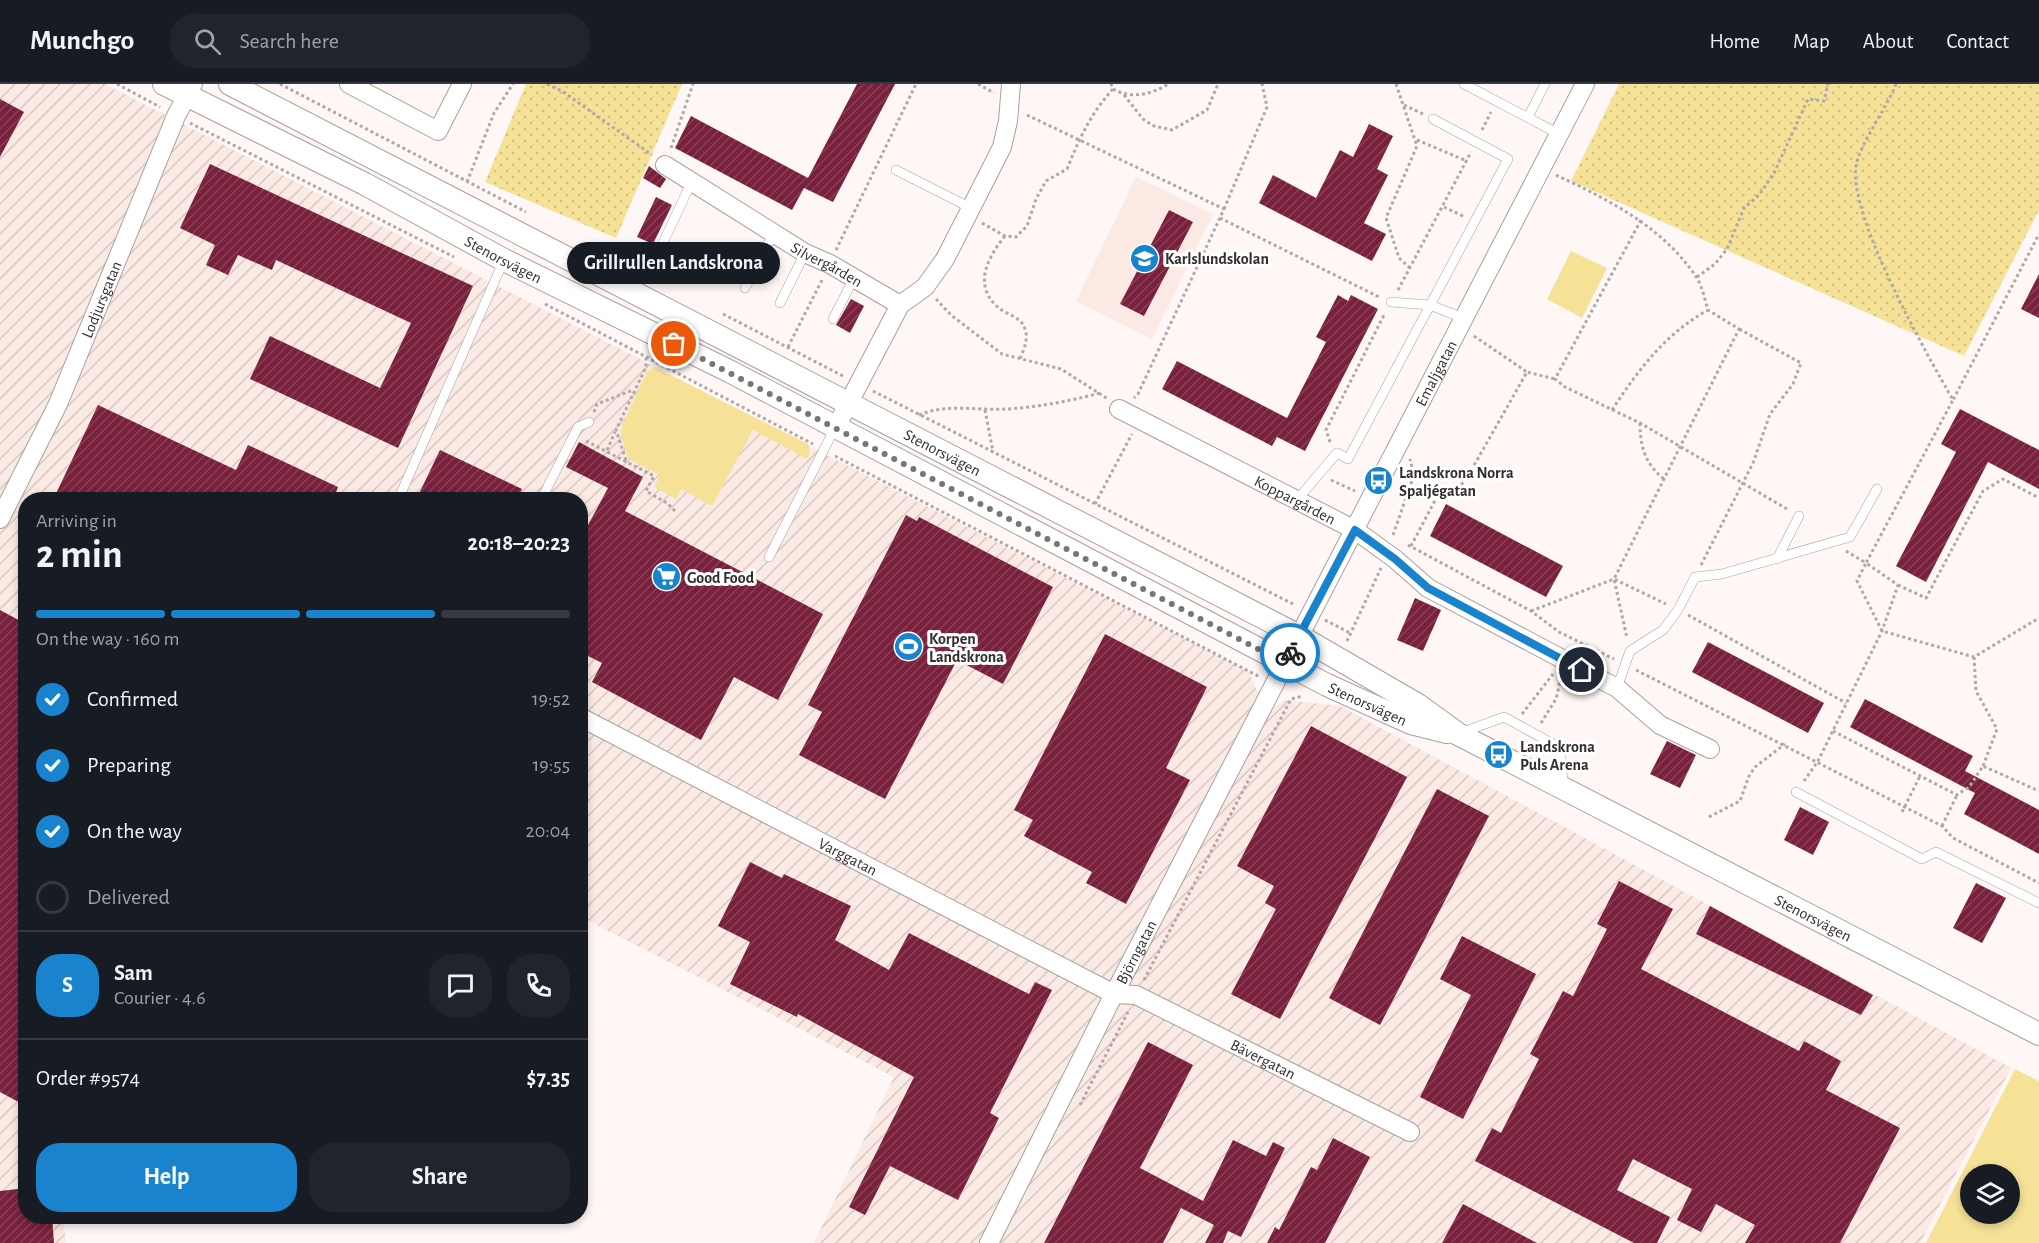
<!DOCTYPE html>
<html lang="en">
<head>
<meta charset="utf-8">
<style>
  :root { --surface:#171b24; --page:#20242c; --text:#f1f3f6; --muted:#9ea1a6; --line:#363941; --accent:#1a83cd }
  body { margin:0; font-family:"Alegreya Sans",sans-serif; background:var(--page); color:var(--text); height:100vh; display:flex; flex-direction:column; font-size:22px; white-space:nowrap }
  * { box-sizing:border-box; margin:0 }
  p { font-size:20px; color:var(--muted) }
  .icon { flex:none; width:33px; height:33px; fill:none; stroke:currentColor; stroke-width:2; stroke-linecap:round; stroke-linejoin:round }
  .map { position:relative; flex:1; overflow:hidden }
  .sheet { position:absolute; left:18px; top:408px; width:570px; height:732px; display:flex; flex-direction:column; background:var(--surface); border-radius:24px; box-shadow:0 3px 9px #0003 }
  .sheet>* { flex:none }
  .buttons { position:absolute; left:1960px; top:1080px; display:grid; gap:12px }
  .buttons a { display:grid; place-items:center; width:60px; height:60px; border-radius:50%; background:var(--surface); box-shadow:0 3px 9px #0003; font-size:30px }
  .pin { position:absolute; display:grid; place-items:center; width:51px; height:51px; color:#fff; margin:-26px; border:3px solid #fff; border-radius:50%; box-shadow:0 2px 6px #0007 }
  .courier { position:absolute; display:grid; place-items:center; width:60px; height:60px; margin:-30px; border:4px solid #1a83cd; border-radius:50%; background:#fff; color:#222; box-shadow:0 2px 8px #0007 }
  .bubble { position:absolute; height:42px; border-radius:21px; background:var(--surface); box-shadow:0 3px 9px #0003; font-size:20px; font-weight:700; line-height:42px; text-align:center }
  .headline em { font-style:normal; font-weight:700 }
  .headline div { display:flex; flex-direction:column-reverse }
  .headline { display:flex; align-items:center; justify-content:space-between; height:102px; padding:0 18px }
  h1 { font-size:39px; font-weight:700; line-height:45px }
  .bar { display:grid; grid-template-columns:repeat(4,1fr); gap:9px 6px; align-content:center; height:72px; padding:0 18px }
  .bar i { height:8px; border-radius:4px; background:var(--line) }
  .bar .active { background:var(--accent) }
  .bar p { grid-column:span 4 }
  .line { display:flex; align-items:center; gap:15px; padding:0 18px; border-top:2px solid var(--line) }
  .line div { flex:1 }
  .round { display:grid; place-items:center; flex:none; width:63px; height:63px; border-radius:24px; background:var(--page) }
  ol { padding:0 18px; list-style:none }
  li { display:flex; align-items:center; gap:18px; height:66px }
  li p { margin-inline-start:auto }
  li .icon { padding:6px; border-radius:50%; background:var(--accent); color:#fff; stroke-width:4 }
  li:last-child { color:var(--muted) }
  li i { width:33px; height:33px; border:3px solid var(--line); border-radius:50% }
  .button { display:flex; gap:12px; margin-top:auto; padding:12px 18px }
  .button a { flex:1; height:69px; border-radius:24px; background:var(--accent); color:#fff; font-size:24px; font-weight:700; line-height:69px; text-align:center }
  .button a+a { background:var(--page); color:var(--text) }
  header { display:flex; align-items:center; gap:36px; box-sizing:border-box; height:84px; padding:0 30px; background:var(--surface); border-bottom:2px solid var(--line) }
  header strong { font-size:28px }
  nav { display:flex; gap:33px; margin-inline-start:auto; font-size:21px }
  .search { width:420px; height:54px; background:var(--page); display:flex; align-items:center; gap:15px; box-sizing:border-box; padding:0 21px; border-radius:24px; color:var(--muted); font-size:22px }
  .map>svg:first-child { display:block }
  .built { fill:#fbe9e4 }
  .industrial { fill:url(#industrial-furrows) }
  .grass { fill:#f5e297; fill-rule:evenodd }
  .park { fill:url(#park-dots) }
  .building { fill:url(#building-hatch) }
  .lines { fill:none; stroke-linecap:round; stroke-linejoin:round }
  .service-casing { stroke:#a8a09d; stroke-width:10 }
  .minor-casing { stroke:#a8a09d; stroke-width:20 }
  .tertiary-casing { stroke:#a8a09d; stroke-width:24 }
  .path { stroke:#aea8a7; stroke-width:3; stroke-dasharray:3 3; stroke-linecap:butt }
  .service { stroke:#fff; stroke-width:9 }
  .minor { stroke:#fff; stroke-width:18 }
  .tertiary { stroke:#fff; stroke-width:22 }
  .done { stroke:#797574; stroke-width:6; stroke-dasharray:0 10.8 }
  .route { stroke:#1a83cd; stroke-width:8 }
  .labels { text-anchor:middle; stroke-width:6; stroke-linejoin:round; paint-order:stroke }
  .poi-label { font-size:16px; font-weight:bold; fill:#322f2e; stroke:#fff; text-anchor:start }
  .street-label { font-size:16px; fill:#322f2e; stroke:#fff }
</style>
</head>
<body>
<header>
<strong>Munchgo</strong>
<div class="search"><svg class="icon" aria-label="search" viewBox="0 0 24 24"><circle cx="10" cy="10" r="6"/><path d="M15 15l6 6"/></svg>Search here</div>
<nav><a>Home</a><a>Map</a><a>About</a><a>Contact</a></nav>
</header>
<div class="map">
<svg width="2039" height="1159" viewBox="0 0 2039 1159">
  <defs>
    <pattern id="industrial-furrows" width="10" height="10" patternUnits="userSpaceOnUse" patternTransform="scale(1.5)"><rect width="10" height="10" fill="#fbe9e4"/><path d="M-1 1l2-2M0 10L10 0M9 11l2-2" fill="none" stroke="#d8c8c4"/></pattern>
    <pattern id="park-dots" width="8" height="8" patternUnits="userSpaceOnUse" patternTransform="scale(1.5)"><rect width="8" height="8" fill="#f5e297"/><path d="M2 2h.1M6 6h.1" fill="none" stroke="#d2c282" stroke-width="1.8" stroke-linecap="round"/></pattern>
    <pattern id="building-hatch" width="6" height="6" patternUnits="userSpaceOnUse" patternTransform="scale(1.5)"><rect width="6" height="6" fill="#79203c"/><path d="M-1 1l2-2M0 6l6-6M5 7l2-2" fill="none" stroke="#884056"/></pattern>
  </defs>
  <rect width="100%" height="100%" fill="#fef7f5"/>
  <polygon class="built" points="1136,93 1213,130 1152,255 1076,217"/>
  <polygon class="industrial" points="0,0 105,0 1249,588 1256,605 1277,622 1284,616 1340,622 2011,984 1920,1159 814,1159 894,993 581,833 580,416 26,416 26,1132 63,1133 66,1159 0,1159"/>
  <g class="grass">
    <polygon points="1571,167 1607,184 1582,234 1547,215"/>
    <polygon points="654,283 808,360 810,369 807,375 753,346 712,422 681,405 676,415 654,403 660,391 628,375 621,351 622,341 647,288"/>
    <path d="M2015,985L2039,997V1159H1926ZM2010,1090V1130H1971V1090Z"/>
  </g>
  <g class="park">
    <polygon points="526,0 682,0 616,154 485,98"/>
    <polygon points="1619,0 2039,0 2039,126 1964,272 1571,97"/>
  </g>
  <g class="building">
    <polygon points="857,0 895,0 833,118 804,104 792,126 675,64 691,32 808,94"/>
    <polygon points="0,15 24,28 0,73"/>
    <polygon points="1369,40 1393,52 1377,85 1388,91 1364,139 1386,150 1372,177 1259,119 1273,91 1316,114 1340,66 1353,73"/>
    <polygon points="210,80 473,202 398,364 250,295 270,252 380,304 411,239 276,176 272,186 238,171 228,191 206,181 215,161 180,144"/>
    <polygon points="649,82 666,95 660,104 643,94"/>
    <polygon points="656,113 672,121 653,160 637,153"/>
    <polygon points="1169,126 1193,138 1144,232 1120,220"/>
    <polygon points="2039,190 2039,234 2021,225"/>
    <polygon points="1338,211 1348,217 1351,211 1378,225 1305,367 1277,353 1272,362 1162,305 1177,277 1287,334 1326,258 1316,253"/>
    <polygon points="851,215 864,222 850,249 836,241"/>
    <polygon points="98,321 236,386 248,361 338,403 333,416 53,416"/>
    <polygon points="1960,325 2039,366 2039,405 1988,378 1926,498 1896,482 1956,368 1941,360"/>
    <polygon points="579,358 643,393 625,427 823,530 778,616 734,593 701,656 592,598 602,579 580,568 580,456 608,404 566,383"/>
    <polygon points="440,366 522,405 517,416 416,416"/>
    <polygon points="1446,420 1563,482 1546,513 1430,452"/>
    <polygon points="906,431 917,437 919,433 1053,503 1003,600 957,576 885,715 799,671 822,628 808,621"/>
    <polygon points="1415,514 1441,526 1423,567 1397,556"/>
    <polygon points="0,526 26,540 26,1022 0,1008"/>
    <polygon points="1105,550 1207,603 1166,684 1190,696 1126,820 1086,799 1092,788 1024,752 1033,736 1014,726"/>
    <polygon points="1708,558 1824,619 1808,649 1692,588"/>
    <polygon points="1865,615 1973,672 1965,687 2039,726 2039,770 1964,730 1975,709 1850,643"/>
    <polygon points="1311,642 1407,693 1280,935 1231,910 1276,825 1265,819 1274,802 1237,782"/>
    <polygon points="1667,657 1696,671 1680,704 1650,690"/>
    <polygon points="1437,705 1489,732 1380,941 1329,914"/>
    <polygon points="1800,723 1829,738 1813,771 1784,756"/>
    <polygon points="750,778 782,794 784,790 851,822 835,856 889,886 909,849 1029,910 1035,898 1052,906 990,1029 999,1034 958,1116 890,1082 865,1131 849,1123 914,993 798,930 797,933 730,900 750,858 718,842"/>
    <polygon points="1619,797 1673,825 1641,885 1799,967 1804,957 1841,977 1826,1006 1900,1044 1840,1159 1745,1159 1755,1141 1716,1120 1701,1148 1677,1136 1692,1105 1633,1075 1617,1106 1670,1133 1657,1159 1634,1159 1475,1077 1492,1044 1501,1049 1539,975 1530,970 1563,907 1573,912 1607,845 1597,840"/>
    <polygon points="1976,799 2006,814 1982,859 1953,844"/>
    <polygon points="1710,822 1873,911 1861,931 1696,850"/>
    <polygon points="1462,852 1536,890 1463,1035 1420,1013 1471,911 1440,895"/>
    <polygon points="1148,958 1193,981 1140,1084 1203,1117 1233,1056 1266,1072 1273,1058 1285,1064 1241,1153 1228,1147 1223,1159 1205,1159 1214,1141 1181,1124 1163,1159 1044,1159"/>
    <polygon points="1333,1054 1370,1073 1325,1159 1267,1159 1275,1143 1279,1146 1311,1083 1317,1086"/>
    <polygon points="26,1104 26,1132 52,1132 54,1159 0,1159 0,1107"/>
    <polygon points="1463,1120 1537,1159 1442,1159"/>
  </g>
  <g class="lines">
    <defs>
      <g id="service">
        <polyline points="1464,0 1559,50"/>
        <polyline points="1528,33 1545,0"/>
        <polyline points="896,86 971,124"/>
        <polyline points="662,161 692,97"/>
        <polyline points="745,204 774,149"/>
        <polyline points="1391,218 1430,221 1463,234"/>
        <polyline points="780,219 805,169"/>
        <polyline points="833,235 854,194"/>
        <polyline points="398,416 504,176"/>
        <polyline points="541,416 578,343 589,338"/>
        <polyline points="1296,417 1337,369 1348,375 1508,75 1433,35"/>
        <polyline points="769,473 835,344"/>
        <polyline points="1777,475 1799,432"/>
        <polyline points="1617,604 1630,567 1663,546 1678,526 1695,493 1722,490 1850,453 1877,405"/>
        <polyline points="1463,648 1504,633 1555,661 1561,673 1563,702"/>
        <polyline points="1796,708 1922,775 1936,768 2039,819"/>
      </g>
      <g id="minor">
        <polyline points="349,0 438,47 462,0"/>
        <path id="s1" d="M665,81L805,169L830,180L900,221"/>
        <path id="s2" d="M1119,325L1355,446L1395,475L1428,504L1617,604L1660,641L1710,665"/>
        <polyline points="836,343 900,221 925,203 945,175 968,130 1002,63 1008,37 1011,0"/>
        <path id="s3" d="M0,435L58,320L176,32L193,0"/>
        <path id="s4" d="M580,633L1114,910L1136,911L1410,1048"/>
        <path id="s5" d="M989,1159L1114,910L1585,0"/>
      </g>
      <g id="tertiary">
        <path id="s6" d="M164,0L365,100L504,176L731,288L1327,601L1411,639L1447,648"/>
        <path id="s7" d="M230,0L1299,552L1418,621L1458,650L2039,950"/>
      </g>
    </defs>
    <use href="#service" class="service-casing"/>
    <use href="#minor" class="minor-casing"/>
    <use href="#tertiary" class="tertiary-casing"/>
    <g class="path">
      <polyline points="117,0 160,23"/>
      <polyline points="280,0 526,128"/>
      <polyline points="547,0 562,7 652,71"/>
      <polyline points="978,0 994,9"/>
      <polyline points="1396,0 1417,62 1386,134 1399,174 1411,185"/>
      <path d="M1896,0C1887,24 1860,59 1856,82C1848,131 1926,269 1953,316L2039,150"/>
      <path d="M1113,5C1130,15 1151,11 1168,0"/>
      <polyline points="1124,11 1143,35 1154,42 1172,46 1207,26 1218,0"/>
      <polyline points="1404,21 1423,30"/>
      <polyline points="1027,31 1224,125 1138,310 1134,314"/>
      <polyline points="190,39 454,173"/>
      <polyline points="1482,46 1491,28"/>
      <polyline points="1417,56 1467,77"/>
      <polyline points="671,64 693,0"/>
      <path d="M1556,91C1609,116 1661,142 1695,191C1702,201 1705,216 1708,226L1739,245L1614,495L1627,554"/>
      <polyline points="467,98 494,29 513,0"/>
      <polyline points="1444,123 1465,133"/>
      <polyline points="1224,125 1267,23 1262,0"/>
      <polyline points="1220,134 1379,213"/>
      <polyline points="1641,136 1555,295 1565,303 1640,339 1787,425"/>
      <path d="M982,139L1005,152L1016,153L1027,142L1036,115L1046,97L1067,85C1079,55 1091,29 1113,5L1111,0"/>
      <path d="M1005,152C987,174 972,203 1000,225C1009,231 1022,234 1025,245C1029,256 1023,267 1019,277"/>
      <polyline points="836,166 916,0"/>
      <polyline points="1697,193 1715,180 1727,165 1744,124 1759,111 1774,89 1808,15 1824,17 1828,0"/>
      <polyline points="1398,206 1471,68"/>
      <polyline points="936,215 951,231 1002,270 1061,285 1108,315"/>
      <polyline points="545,220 813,360"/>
      <polyline points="723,230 843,292"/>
      <polyline points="1474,252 1527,288"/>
      <polyline points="788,263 822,196"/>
      <polyline points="873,307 1295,521"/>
      <polyline points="985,326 993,368"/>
      <path d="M1612,326C1639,285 1665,250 1708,226"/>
      <polyline points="594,328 597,320 633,306"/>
      <path d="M919,331C947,319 978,327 1007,325C1039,323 1070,317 1100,309"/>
      <path d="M1640,339C1640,362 1645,380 1664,395"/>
      <polyline points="586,357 654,392 646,407 667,419 675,427"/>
      <polyline points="1330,358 1326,346 1385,229"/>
      <polyline points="607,366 615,348"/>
      <polyline points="835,372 1260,593"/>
      <polyline points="626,376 616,346 646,283 646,271"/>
      <polyline points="1331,396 1355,407"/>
      <polyline points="1095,420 1132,350"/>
      <polyline points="1393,451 1414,391 1410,375"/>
      <polyline points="1408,461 1531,527 1559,548 1614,575"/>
      <polyline points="1411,462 1440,407 1464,399 1527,288 1555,295"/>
      <polyline points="1846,467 1866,479 1953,316"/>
      <polyline points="1701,481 1753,379 1770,330 1793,300 1801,279 1739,245"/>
      <polyline points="1898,501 1926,514 1983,407 2003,395 2039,414"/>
      <polyline points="1531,527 1614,495 1666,520"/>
      <polyline points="1688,531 1846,619"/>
      <polyline points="1325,536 1350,549"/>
      <polyline points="1347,557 1381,484"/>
      <polyline points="1974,573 1976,607 1997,645 1983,682"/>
      <polyline points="1636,586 1942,742 1953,754 2039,799"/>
      <polyline points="1522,630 1553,590"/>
      <polyline points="1541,639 1556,615 1561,594"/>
      <polyline points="1833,647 1957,711 1969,703 1983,682 2039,707"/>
      <polyline points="1804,697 1818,677 1882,547 1898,501 1866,479 1857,497 1882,547 1974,573 2039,534"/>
      <polyline points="1902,728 1920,692"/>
      <polyline points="1709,733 1740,717 1749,692 1755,683 1785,660"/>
      <polyline points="1942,742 1957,711"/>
      <polyline points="1144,896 1291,615 1303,612"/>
      <polyline points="1080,1021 1128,928"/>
    </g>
    <use href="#service" class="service"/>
    <use href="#minor" class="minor"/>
    <use href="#tertiary" class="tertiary"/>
  </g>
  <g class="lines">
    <polyline class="done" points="674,260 1285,579 1290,569"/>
    <polyline class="route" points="1290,569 1355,446 1395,475 1428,504 1582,586"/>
  </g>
  <defs>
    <symbol id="school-disc" viewBox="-11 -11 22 22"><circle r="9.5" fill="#1a83cd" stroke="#fff"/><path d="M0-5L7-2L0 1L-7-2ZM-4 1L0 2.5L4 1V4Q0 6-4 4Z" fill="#fff"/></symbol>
    <symbol id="bus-disc" viewBox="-11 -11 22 22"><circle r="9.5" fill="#1a83cd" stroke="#fff"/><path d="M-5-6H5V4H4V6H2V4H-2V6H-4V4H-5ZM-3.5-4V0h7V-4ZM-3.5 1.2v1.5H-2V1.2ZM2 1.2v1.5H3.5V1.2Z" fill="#fff"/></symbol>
    <symbol id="supermarket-disc" viewBox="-11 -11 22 22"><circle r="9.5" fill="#1a83cd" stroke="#fff"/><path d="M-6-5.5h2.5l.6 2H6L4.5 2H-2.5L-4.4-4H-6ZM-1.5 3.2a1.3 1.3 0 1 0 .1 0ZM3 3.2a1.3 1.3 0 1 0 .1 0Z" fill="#fff"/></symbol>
    <symbol id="stadium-disc" viewBox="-11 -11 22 22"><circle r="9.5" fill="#1a83cd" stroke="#fff"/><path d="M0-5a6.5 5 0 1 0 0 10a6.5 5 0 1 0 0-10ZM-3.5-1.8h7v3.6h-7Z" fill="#fff"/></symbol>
  </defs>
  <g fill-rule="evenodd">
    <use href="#school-disc" x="1128" y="158" width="33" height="33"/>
    <use href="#bus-disc" x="1362" y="380" width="33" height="33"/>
    <use href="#supermarket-disc" x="650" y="476" width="33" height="33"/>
    <use href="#stadium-disc" x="892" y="546" width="33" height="33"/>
    <use href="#bus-disc" x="1482" y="654" width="33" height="33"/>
  </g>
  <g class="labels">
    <g class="poi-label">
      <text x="1165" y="180">Karlslundskolan</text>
      <text x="1399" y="394">Landskrona Norra<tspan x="1399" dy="18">Spaljégatan</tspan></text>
      <text x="687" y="499">Good Food</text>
      <text x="929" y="560">Korpen<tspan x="929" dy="18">Landskrona</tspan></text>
      <text x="1520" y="668">Landskrona<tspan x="1520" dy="18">Puls Arena</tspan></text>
    </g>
    <g class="street-label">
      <text dy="6" stroke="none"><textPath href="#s6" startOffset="382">Stenorsvägen</textPath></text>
      <text dy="6" stroke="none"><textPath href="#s1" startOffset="190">Silvergården</textPath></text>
      <text dy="6" stroke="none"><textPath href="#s3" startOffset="242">Lodjursgatan</textPath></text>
      <text dy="6" stroke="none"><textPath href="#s5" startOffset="978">Emaljgatan</textPath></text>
      <text dy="6" stroke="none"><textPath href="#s7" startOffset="802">Stenorsvägen</textPath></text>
      <text dy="6" stroke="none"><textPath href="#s2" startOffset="198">Koppargården</textPath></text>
      <text dy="6" stroke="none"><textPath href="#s6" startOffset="1354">Stenorsvägen</textPath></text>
      <text dy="6" stroke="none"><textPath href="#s4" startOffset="302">Varggatan</textPath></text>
      <text dy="6" stroke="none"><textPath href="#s7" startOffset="1790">Stenorsvägen</textPath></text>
      <text dy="6" stroke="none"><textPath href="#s5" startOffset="326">Björngatan</textPath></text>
      <text dy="6" stroke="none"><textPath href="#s4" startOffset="766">Bävergatan</textPath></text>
    </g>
  </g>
</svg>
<div class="buttons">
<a><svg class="icon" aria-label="layers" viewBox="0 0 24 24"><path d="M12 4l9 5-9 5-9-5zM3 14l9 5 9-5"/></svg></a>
</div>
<div class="pin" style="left:674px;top:260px;background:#ea580c"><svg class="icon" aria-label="bag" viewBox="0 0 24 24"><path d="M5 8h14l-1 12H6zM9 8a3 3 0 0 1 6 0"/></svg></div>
<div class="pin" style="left:1582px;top:586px;background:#1f2937"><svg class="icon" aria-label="home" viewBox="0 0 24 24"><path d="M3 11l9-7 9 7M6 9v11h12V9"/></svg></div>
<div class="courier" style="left:1290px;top:569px"><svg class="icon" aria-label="bike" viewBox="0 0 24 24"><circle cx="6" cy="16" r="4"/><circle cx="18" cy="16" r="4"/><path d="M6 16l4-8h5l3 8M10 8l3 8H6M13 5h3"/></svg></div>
<div class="bubble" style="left:567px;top:158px;width:213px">Grillrullen Landskrona</div>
<section class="sheet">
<div class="headline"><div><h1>2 min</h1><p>Arriving in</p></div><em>20:18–20:23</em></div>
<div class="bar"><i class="active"></i><i class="active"></i><i class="active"></i><i></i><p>On the way · 160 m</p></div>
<ol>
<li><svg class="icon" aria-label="check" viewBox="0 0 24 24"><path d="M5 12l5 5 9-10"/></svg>Confirmed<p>19:52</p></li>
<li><svg class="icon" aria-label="check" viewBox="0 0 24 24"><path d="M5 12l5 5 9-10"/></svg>Preparing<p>19:55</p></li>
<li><svg class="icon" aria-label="check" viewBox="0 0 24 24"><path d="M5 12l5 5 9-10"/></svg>On the way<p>20:04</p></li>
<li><i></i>Delivered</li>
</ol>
<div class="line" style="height:108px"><b class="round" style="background:var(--accent);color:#fff">S</b><div><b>Sam</b><p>Courier · 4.6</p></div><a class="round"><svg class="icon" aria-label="chat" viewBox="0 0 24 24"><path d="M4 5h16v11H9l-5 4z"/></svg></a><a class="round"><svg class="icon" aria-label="phone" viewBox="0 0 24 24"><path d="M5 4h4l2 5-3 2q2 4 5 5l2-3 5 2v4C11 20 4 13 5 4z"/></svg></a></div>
<div class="line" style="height:78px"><div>Order #9574</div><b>$7.35</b></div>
<div class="button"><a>Help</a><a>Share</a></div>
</section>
</div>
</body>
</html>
